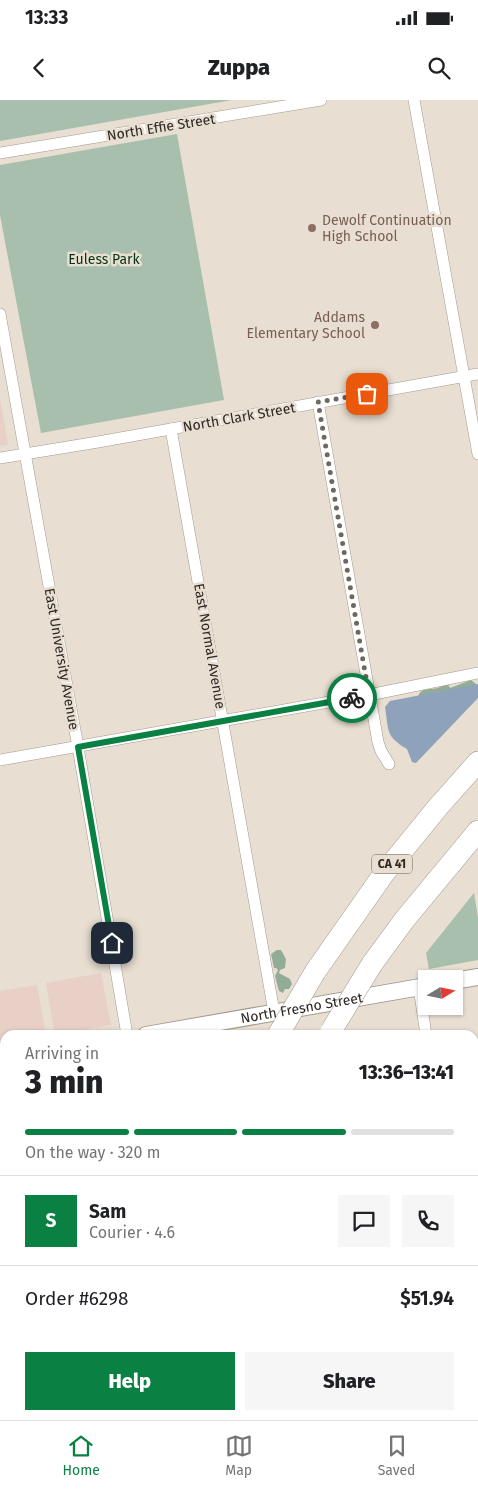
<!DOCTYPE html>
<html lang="en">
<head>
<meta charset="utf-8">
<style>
  :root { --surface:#fff; --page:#f6f6f6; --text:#202124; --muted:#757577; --line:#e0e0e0; --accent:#0b8043 }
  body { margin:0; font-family:"Fira Sans",sans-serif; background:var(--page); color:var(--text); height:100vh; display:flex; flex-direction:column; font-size:19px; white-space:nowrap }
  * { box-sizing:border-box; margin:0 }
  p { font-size:16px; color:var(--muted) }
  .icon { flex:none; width:28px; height:28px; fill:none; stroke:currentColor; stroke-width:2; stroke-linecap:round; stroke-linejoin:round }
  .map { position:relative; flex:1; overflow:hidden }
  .panel { position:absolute; left:0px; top:930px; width:479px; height:390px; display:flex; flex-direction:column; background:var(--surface); border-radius:15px 15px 0 0; box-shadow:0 1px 4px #0004 }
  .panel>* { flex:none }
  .needle { width:32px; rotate:80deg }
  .fabs { position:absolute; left:418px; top:870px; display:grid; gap:10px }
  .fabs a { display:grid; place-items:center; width:45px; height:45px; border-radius:0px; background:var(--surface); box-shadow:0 1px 4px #0004; font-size:25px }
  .pin { position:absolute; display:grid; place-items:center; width:42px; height:42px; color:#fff; margin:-21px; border-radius:10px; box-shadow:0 2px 8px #0006 }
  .courier { position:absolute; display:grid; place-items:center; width:50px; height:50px; margin:-25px; border:4px solid #0b8043; border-radius:50%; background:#fff; color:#222; box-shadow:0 1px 6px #0007 }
  .headline em { font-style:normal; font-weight:800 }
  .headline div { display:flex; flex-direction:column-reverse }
  .headline { display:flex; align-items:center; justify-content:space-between; height:85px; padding:0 25px }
  h1 { font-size:32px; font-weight:800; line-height:38px }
  .bar { display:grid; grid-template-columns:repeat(4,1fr); gap:8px 5px; align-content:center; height:60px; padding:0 25px }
  .bar i { height:6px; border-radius:4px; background:var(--line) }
  .bar .current { background:var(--accent) }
  .bar p { grid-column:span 4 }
  .line { display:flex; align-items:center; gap:12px; padding:0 25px; border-top:1px solid var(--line) }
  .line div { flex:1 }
  .round { display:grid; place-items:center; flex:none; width:52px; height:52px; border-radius:0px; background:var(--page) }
  .action { display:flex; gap:10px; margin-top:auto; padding:10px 25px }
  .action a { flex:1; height:58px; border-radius:0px; background:var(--accent); color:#fff; font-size:20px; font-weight:800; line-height:58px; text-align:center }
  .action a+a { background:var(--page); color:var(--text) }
  .status { display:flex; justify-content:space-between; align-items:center; height:35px; padding:0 25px; background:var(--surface); direction:ltr }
  .status svg { height:14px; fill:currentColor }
  header { display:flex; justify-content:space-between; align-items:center; height:65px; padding:0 25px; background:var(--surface); font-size:22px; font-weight:800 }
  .menu { display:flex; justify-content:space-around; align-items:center; height:70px; border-top:1px solid var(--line); background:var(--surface); font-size:14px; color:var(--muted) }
  .menu a { display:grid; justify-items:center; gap:2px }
  .menu .current { color:var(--accent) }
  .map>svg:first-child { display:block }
  .commercial { fill:#e8d0c6 }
  .green { fill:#a7bfac }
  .forest { fill:#92ad97 }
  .water { fill:#8ea2bb }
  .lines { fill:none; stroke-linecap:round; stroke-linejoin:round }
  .street-casing { stroke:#a3998e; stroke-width:12 }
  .secondary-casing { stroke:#a3998e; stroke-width:18 }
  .highway-casing { stroke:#a3998e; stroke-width:22 }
  .street { stroke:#fff; stroke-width:11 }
  .secondary { stroke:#fff; stroke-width:16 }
  .highway { stroke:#fff; stroke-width:21 }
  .highway-bridge-casing { stroke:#a3998e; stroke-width:22; stroke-linecap:butt }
  .highway-bridge { stroke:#fff; stroke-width:21 }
  .done { stroke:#6e6860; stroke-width:5; stroke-dasharray:0 9 }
  .route { stroke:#0b8043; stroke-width:6 }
  .education-dot { fill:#8d6e63; stroke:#e8ded1; stroke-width:2 }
  .labels { text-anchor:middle; stroke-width:5; stroke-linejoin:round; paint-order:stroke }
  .shield { fill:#e8ded1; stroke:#645f57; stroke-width:1 }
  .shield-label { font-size:12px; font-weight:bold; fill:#2c2823 }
  .street-label { font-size:14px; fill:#2c2823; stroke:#e8ded1 }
  .education-label { font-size:14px; fill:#785e54; stroke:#e8ded1; text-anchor:start }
  .park-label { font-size:14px; fill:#033416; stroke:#e8ded1 }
</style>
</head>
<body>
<div class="status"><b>13:33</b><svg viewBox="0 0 49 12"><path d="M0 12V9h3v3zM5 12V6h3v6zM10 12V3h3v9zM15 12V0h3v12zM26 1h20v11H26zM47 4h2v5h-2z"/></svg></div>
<header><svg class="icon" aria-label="back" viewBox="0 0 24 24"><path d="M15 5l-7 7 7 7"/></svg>Zuppa<svg class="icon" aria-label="search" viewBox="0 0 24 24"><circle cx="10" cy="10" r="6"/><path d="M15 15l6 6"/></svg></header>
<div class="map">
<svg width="478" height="1320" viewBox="0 0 478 1320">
  <rect width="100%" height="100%" fill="#e8ded1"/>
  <g class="commercial">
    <polygon points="0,298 8,345 0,346"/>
    <polygon points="101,873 111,925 55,935 46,883"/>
    <polygon points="37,885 46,935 5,935 5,944 0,945 0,891"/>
  </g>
  <g class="green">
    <polygon points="0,0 232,0 0,41"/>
    <polygon points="177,34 224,300 41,333 0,115 0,65"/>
    <polygon points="474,793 478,818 478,860 429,869 426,853"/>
    <polygon points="0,1300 5,1302 5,1315 27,1315 28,1320 0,1320"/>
  </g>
  <g class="forest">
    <path d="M471,580L477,585L418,597C421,586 431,591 440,587C443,586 445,584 448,584L450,588Z"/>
    <polygon points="277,850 281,850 286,859 285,868 280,870 279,873 290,879 292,884 289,889 285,889 283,893 279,891 275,876 278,870 276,868 274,868 271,854"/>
  </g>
  <path class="water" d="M478,584V598L416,663L412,662L407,649C385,636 389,631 385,607L390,601Z"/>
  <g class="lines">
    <defs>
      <g id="street">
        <polyline points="414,0 478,354"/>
        <polyline points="0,53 321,0"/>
        <polyline points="0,214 78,647 127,935"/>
        <polyline points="318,302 378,642 381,651 389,664"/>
        <polyline points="171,329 274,912"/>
        <polyline points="0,358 98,342 478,274"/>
        <polyline points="0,660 369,595 478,573"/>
        <polyline points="419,887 426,935"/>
        <polyline points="0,1079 5,1108"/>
        <polyline points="474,1208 478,1232"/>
        <polyline points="345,1315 346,1320"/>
      </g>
      <g id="secondary">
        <polyline points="454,881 478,877"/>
        <path id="s1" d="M146,935L426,886"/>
        <polyline points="0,961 5,961"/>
      </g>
      <g id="highway">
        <polyline points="372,864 405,819 478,731"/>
        <polyline points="315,872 385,772 438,707 478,662"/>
        <polyline points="0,1264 5,1263"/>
        <polyline points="59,1315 61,1320"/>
        <polyline points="104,1320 107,1315"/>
        <polyline points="152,1320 155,1315"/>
        <polyline points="175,1320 177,1315"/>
      </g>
    </defs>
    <use href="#street" class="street-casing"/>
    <use href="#secondary" class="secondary-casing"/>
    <use href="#highway" class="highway-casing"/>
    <use href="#street" class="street"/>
    <use href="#secondary" class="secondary"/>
    <use href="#highway" class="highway"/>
    <defs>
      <g id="highway-bridge">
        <polyline points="331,931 372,864"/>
        <polyline points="278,935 315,872"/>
      </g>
    </defs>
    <use href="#highway-bridge" class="highway-bridge-casing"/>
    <use href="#highway-bridge" class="highway-bridge"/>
  </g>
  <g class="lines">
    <polyline class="done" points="352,598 369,595 318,302 367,294"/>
    <polyline class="route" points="112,843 78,647 352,598"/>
  </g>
  <g class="education-dot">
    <circle cx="312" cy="128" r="5"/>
    <circle cx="375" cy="225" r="5"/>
  </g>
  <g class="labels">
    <rect class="shield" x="372" y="754.5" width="40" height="19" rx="4"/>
    <g class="shield-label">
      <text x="392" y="768">CA 41</text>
    </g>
    <g class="street-label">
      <text transform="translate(161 27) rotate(-9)" y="5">North Effie Street</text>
      <text transform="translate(239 317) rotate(-10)" y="5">North Clark Street</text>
      <text transform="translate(210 546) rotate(80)" y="5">East Normal Avenue</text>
      <text transform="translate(62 559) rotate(80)" y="5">East University Avenue</text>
      <text dy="5" stroke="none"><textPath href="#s1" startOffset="158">North Fresno Street</textPath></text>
    </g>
    <g class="education-label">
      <text x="322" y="125">Dewolf Continuation<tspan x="322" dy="16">High School</tspan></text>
      <text x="365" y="222" text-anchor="end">Addams<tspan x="365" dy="16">Elementary School</tspan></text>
    </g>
    <g class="park-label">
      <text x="104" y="164">Euless Park</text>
    </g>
  </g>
</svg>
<div class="fabs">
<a><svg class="needle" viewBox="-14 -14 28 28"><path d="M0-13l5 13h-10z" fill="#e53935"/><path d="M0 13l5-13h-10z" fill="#757577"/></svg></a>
</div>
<div class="pin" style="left:367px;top:294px;background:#ea580c"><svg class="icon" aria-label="bag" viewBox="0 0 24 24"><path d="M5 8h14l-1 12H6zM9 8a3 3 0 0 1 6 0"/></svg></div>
<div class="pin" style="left:112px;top:843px;background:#1f2937"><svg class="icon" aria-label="home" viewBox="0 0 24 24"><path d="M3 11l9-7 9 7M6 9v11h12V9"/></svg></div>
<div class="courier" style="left:352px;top:598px"><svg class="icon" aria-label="bike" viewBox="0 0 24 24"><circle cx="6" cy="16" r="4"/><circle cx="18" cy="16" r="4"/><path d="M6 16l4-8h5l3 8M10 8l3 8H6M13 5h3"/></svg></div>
<section class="panel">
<div class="headline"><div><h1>3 min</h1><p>Arriving in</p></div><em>13:36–13:41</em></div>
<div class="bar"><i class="current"></i><i class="current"></i><i class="current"></i><i></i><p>On the way · 320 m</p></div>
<div class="line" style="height:90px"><b class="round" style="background:var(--accent);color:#fff">S</b><div><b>Sam</b><p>Courier · 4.6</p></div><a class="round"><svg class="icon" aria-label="chat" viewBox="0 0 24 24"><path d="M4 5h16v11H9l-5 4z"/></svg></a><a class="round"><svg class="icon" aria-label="phone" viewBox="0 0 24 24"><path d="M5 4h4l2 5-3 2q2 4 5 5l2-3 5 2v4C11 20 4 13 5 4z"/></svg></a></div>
<div class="line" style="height:65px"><div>Order #6298</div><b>$51.94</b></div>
<div class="action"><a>Help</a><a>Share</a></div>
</section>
</div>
<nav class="menu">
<a class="current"><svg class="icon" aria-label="home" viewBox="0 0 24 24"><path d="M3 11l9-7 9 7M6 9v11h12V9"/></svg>Home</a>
<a><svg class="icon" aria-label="map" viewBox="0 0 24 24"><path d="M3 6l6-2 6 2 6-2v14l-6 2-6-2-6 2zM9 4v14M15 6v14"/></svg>Map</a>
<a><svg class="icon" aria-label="saved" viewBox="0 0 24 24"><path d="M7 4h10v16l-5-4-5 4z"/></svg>Saved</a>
</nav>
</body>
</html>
